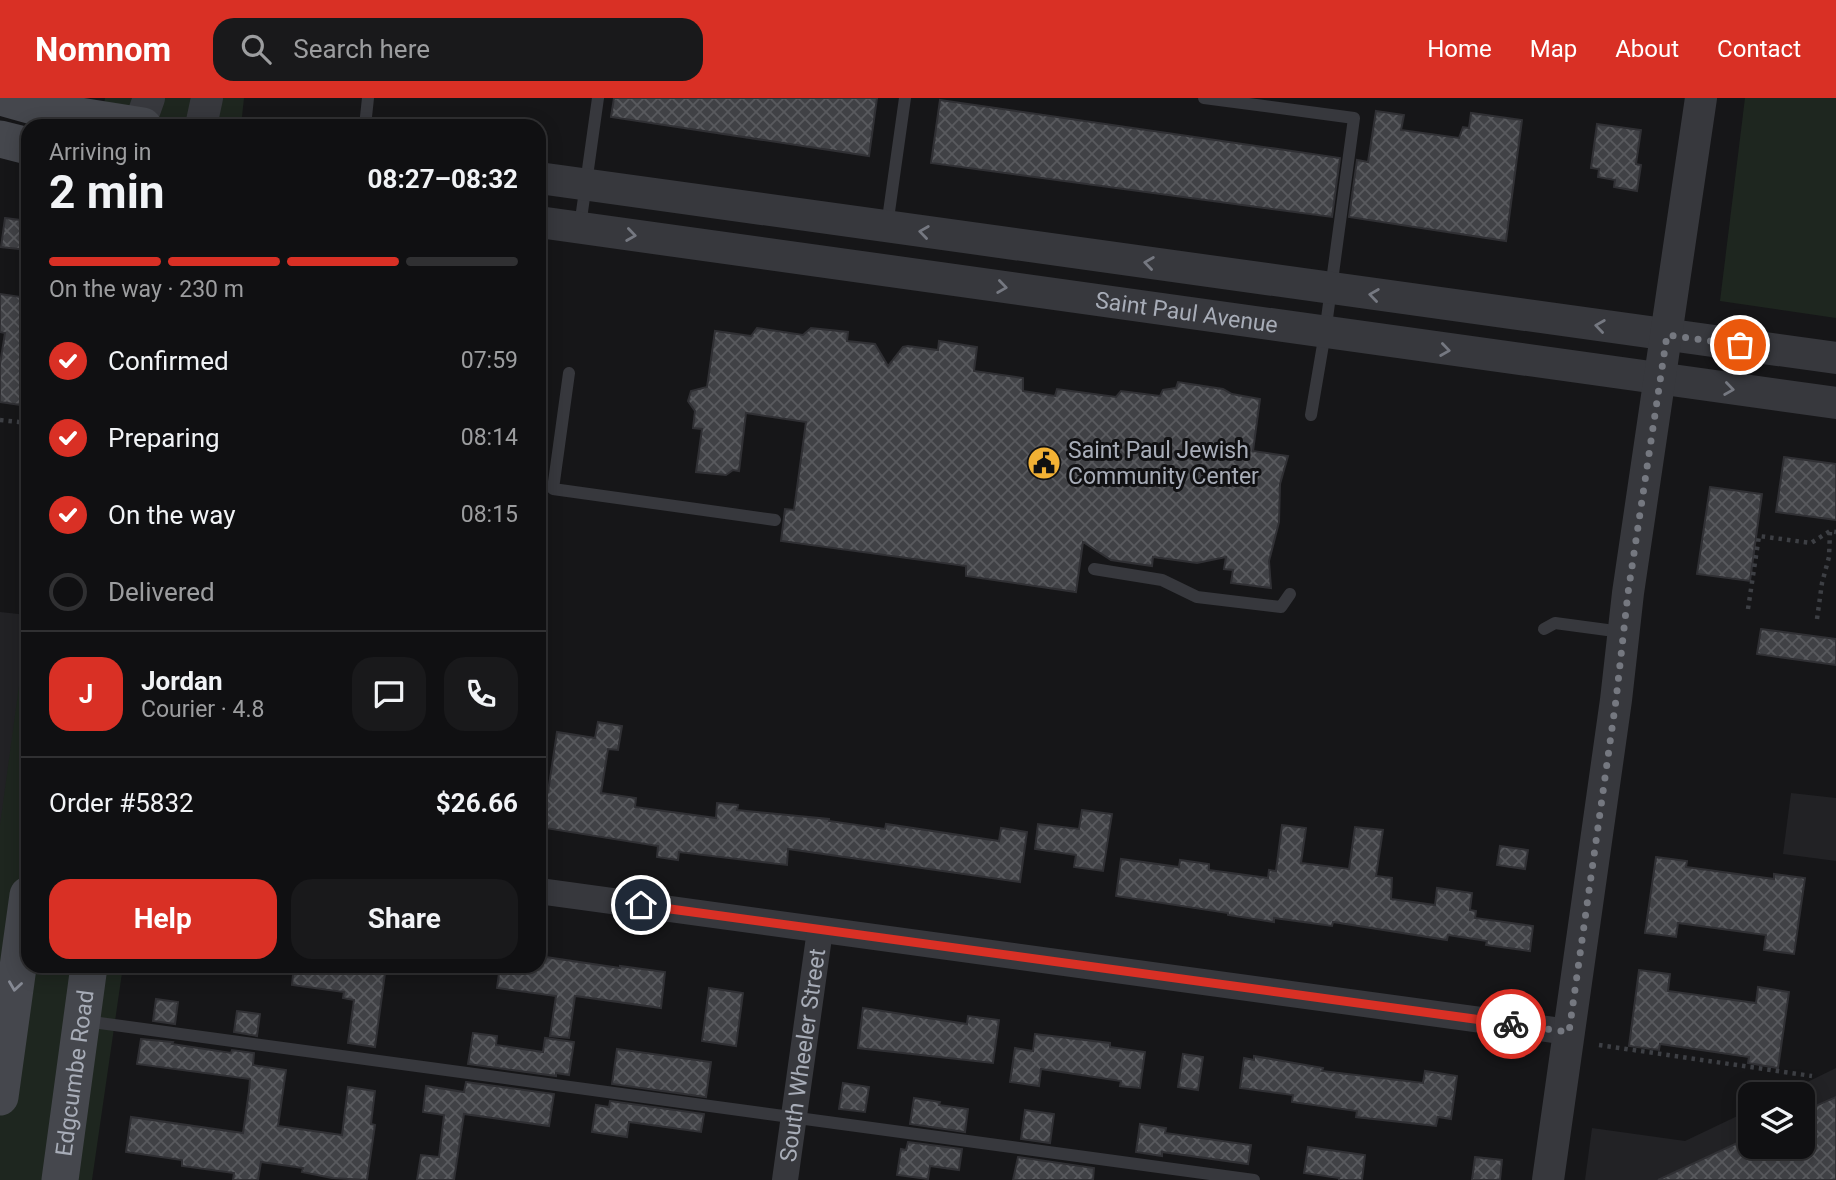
<!DOCTYPE html>
<html lang="en">
<head>
<meta charset="utf-8">
<style>
  :root { --surface:#101012; --page:#19191b; --text:#f1f3f6; --muted:#9c9d9f; --line:#303032; --accent:#d93025 }
  body { margin:0; font-family:Roboto,sans-serif; background:var(--page); color:var(--text); height:100vh; display:flex; flex-direction:column; font-size:26px; white-space:nowrap }
  * { box-sizing:border-box; margin:0 }
  p { font-size:23px; color:var(--muted) }
  .icon { flex:none; width:38px; height:38px; fill:none; stroke:currentColor; stroke-width:2; stroke-linecap:round; stroke-linejoin:round }
  .map { position:relative; flex:1; overflow:hidden }
  .details { position:absolute; left:21px; top:21px; width:525px; height:854px; display:flex; flex-direction:column; background:var(--surface); border-radius:21px; box-shadow:0 4px 18px #0003,0 0 0 2px var(--line) }
  .details>* { flex:none }
  .fabs { position:absolute; left:1738px; top:984px; display:grid; gap:14px }
  .fabs a { display:grid; place-items:center; width:77px; height:77px; border-radius:14px; background:var(--surface); box-shadow:0 4px 18px #0003,0 0 0 2px var(--line); font-size:35px }
  .pin { position:absolute; display:grid; place-items:center; width:60px; height:60px; color:#fff; margin:-30px; border:4px solid #fff; border-radius:50%; box-shadow:0 2px 7px #0007 }
  .courier { position:absolute; display:grid; place-items:center; width:70px; height:70px; margin:-35px; border:5px solid #d93025; border-radius:50%; background:#fff; color:#222; box-shadow:0 2px 9px #0007 }
  .headline em { font-style:normal; font-weight:700 }
  .headline div { display:flex; flex-direction:column-reverse }
  .headline { display:flex; align-items:center; justify-content:space-between; height:119px; padding:0 28px }
  h1 { font-size:46px; font-weight:700; line-height:52px }
  .bar { display:grid; grid-template-columns:repeat(4,1fr); gap:10px 7px; align-content:center; height:84px; padding:0 28px }
  .bar i { height:9px; border-radius:5px; background:var(--line) }
  .bar .selected { background:var(--accent) }
  .bar p { grid-column:span 4 }
  .line { display:flex; align-items:center; gap:18px; padding:0 28px; border-top:2px solid var(--line) }
  .line div { flex:1 }
  .round { display:grid; place-items:center; flex:none; width:74px; height:74px; border-radius:21px; background:var(--page) }
  ol { padding:0 28px; list-style:none }
  li { display:flex; align-items:center; gap:21px; height:77px }
  li p { margin-inline-start:auto }
  li .icon { padding:7px; border-radius:50%; background:var(--accent); color:#fff; stroke-width:4 }
  li:last-child { color:var(--muted) }
  li i { width:38px; height:38px; border:4px solid var(--line); border-radius:50% }
  .action { display:flex; gap:14px; margin-top:auto; padding:14px 28px }
  .action a { flex:1; height:80px; border-radius:21px; background:var(--accent); color:#fff; font-size:28px; font-weight:700; line-height:80px; text-align:center }
  .action a+a { background:var(--page); color:var(--text) }
  header { display:flex; align-items:center; gap:42px; box-sizing:border-box; height:98px; padding:0 35px; background:var(--accent); color:#fff }
  header strong { font-size:33px }
  nav { display:flex; gap:38px; margin-inline-start:auto; font-size:24px }
  .search { width:490px; height:63px; background:var(--page); display:flex; align-items:center; gap:18px; box-sizing:border-box; padding:0 24px; border-radius:21px; color:var(--muted); font-size:26px }
  .map>svg:first-child { display:block }
  .built { fill:#222225 }
  .park { fill:#1e261f }
  .building { fill:url(#building-cross-hatch); stroke:#303034; stroke-width:2 }
  .lines { fill:none; stroke-linecap:round; stroke-linejoin:round }
  .path { stroke:#3d3f44; stroke-width:4.5; stroke-dasharray:3.5 5; stroke-linecap:butt }
  .service { stroke:#37383d; stroke-width:12 }
  .minor { stroke:#37383d; stroke-width:26 }
  .tertiary { stroke:#37383d; stroke-width:32 }
  .secondary { stroke:#45474d; stroke-width:37 }
  .oneway { stroke:#757881 }
  .oneway2 { stroke:#858993 }
  .done { stroke:#757880; stroke-width:7; stroke-dasharray:0 12.6 }
  .route { stroke:#d93025; stroke-width:9 }
  .labels { text-anchor:middle; stroke-width:6; stroke-linejoin:round; paint-order:stroke }
  .street-label { font-size:23px; fill:#a8adb8; stroke:#111113 }
  .poi-label { font-size:23px; fill:#a8adb8; stroke:#111113; text-anchor:start }
</style>
</head>
<body>
<header>
<strong>Nomnom</strong>
<div class="search"><svg class="icon" aria-label="search" viewBox="0 0 24 24"><circle cx="10" cy="10" r="6"/><path d="M15 15l6 6"/></svg>Search here</div>
<nav><a>Home</a><a>Map</a><a>About</a><a>Contact</a></nav>
</header>
<div class="map">
<svg width="1836" height="1082" viewBox="0 0 1836 1082">
  <defs>
    <pattern id="building-cross-hatch" width="8" height="8" patternUnits="userSpaceOnUse" patternTransform="scale(1.75)"><rect width="8" height="8" fill="#404145"/><path d="M0 0l8 8M0 8l8-8" fill="none" stroke="#595a5e"/></pattern>
  </defs>
  <rect width="100%" height="100%" fill="#161618"/>
  <g class="built">
    <polygon points="0,514 28,517 28,608 0,822"/>
    <polygon points="1791,695 1836,700 1836,763 1783,756"/>
    <polygon points="1836,970 1836,1082 1585,1082 1592,1030 1685,1043 1750,1012 1750,1048 1802,1048 1802,996 1783,996"/>
  </g>
  <g class="park">
    <polygon points="105,0 244,0 241,28 101,28"/>
    <polygon points="1745,0 1836,0 1836,220 1720,203"/>
    <polygon points="28,522 28,868 123,868 92,1082 0,1082 0,727"/>
  </g>
  <g class="building">
    <polygon points="614,0 877,0 869,58 611,19"/>
    <polygon points="940,2 1340,60 1332,119 931,65"/>
    <polygon points="1376,13 1404,17 1401,32 1459,40 1463,29 1469,30 1471,15 1522,22 1506,143 1349,119 1357,62 1368,64"/>
    <polygon points="1597,26 1641,32 1636,66 1641,67 1637,93 1614,89 1615,82 1598,79 1599,71 1591,70"/>
    <polygon points="5,120 28,123 28,152 1,149"/>
    <polygon points="0,196 28,200 28,308 0,304 0,266 5,235 0,234"/>
    <polygon points="757,230 803,237 811,230 848,234 847,243 875,246 888,268 903,249 908,248 938,252 939,243 977,249 974,273 1023,280 1023,293 1055,298 1057,291 1116,299 1121,293 1160,298 1163,292 1176,290 1178,284 1223,291 1232,296 1260,301 1253,353 1288,358 1280,386 1279,424 1269,463 1271,490 1231,485 1233,472 1224,471 1226,459 1197,465 1153,459 1152,468 1111,462 1083,444 1076,494 966,478 966,468 781,443 785,411 794,412 806,324 746,315 739,373 733,372 726,377 696,374 702,331 693,330 695,313 688,303 691,293 707,289 715,233 751,238"/>
    <polygon points="1784,359 1836,366 1836,422 1776,414"/>
    <polygon points="1710,389 1762,396 1750,483 1697,476"/>
    <polygon points="1761,531 1836,541 1836,567 1757,556"/>
    <polygon points="598,624 622,628 618,652 608,651 601,695 636,700 635,709 716,720 717,705 738,707 737,712 829,721 829,723 885,731 886,726 999,743 1001,730 1027,734 1020,784 788,751 787,767 679,754 678,762 657,759 658,748 539,729 539,693 548,694 557,634 595,640"/>
    <polygon points="1082,712 1112,716 1103,773 1074,769 1076,757 1035,751 1038,726 1079,731"/>
    <polygon points="1282,727 1306,730 1301,765 1349,771 1355,729 1383,732 1376,778 1392,780 1391,801 1435,807 1437,790 1472,795 1470,812 1476,813 1475,820 1533,828 1530,853 1486,847 1487,843 1448,837 1447,842 1333,824 1332,828 1274,820 1274,824 1228,817 1228,815 1116,798 1121,761 1179,769 1180,762 1209,766 1209,772 1268,780 1269,772 1276,773"/>
    <polygon points="1500,748 1528,752 1525,771 1497,767"/>
    <polygon points="1656,759 1687,763 1686,769 1774,781 1774,776 1805,780 1794,856 1764,852 1766,837 1678,825 1676,839 1645,835"/>
    <polygon points="539,858 620,870 620,868 665,874 661,910 575,898 569,940 550,938 556,898 497,890 500,868 539,868"/>
    <polygon points="294,868 386,868 375,949 348,945 354,902 343,900 344,894 292,887"/>
    <polygon points="1639,872 1670,876 1668,893 1756,905 1758,889 1789,894 1778,970 1748,965 1749,959 1660,946 1659,952 1629,948"/>
    <polygon points="709,890 743,895 736,948 702,943"/>
    <polygon points="156,901 178,904 175,926 153,923"/>
    <polygon points="863,910 967,926 968,918 999,922 993,965 858,950"/>
    <polygon points="237,913 260,916 257,938 234,934"/>
    <polygon points="473,935 497,938 496,947 543,954 545,940 574,944 569,977 556,975 556,978 468,966"/>
    <polygon points="1035,936 1110,945 1110,949 1145,954 1140,990 1120,988 1121,983 1041,971 1039,988 1010,984 1015,950 1033,953"/>
    <polygon points="141,941 173,944 172,946 231,955 232,952 254,955 253,967 286,972 278,1028 342,1037 348,989 375,993 371,1026 375,1027 367,1082 332,1080 302,1074 303,1070 261,1064 258,1082 233,1082 234,1075 182,1068 182,1062 126,1054 131,1019 243,1035 249,993 250,981 137,966"/>
    <polygon points="617,951 711,964 706,999 612,986"/>
    <polygon points="1183,956 1203,959 1198,992 1178,989"/>
    <polygon points="1254,958 1323,970 1322,973 1423,985 1425,973 1457,978 1451,1021 1438,1019 1436,1028 1356,1019 1357,1013 1292,1004 1293,997 1240,990 1244,960 1254,962"/>
    <polygon points="466,984 554,996 549,1028 464,1016 454,1082 417,1082 421,1057 439,1059 444,1017 423,1014 426,988 464,994"/>
    <polygon points="843,985 869,989 865,1014 839,1011"/>
    <polygon points="1836,999 1836,1082 1658,1082 1750,1039 1750,1048 1802,1048 1802,1014"/>
    <polygon points="914,1000 940,1004 939,1007 968,1011 965,1034 910,1026"/>
    <polygon points="610,1003 704,1016 701,1034 629,1024 627,1039 592,1034 596,1007 609,1009"/>
    <polygon points="1025,1012 1054,1016 1050,1045 1021,1041"/>
    <polygon points="1140,1026 1166,1030 1165,1035 1251,1047 1248,1066 1162,1054 1162,1058 1136,1054"/>
    <polygon points="908,1044 962,1051 959,1072 930,1068 928,1081 897,1077 901,1051 906,1052"/>
    <polygon points="1308,1049 1365,1057 1362,1082 1339,1082 1339,1080 1304,1075"/>
    <polygon points="1018,1059 1094,1070 1093,1082 1013,1082"/>
    <polygon points="1475,1059 1502,1062 1500,1082 1472,1082"/>
  </g>
  <g class="lines">
    <g class="path">
      <polyline points="0,322 28,325"/>
      <polyline points="1748,511 1759,438 1811,445 1830,433 1836,434"/>
      <polyline points="1817,521 1822,485 1829,459 1830,434"/>
      <polyline points="1599,947 1812,978"/>
    </g>
    <g class="service">
      <polyline points="1204,0 1354,20 1325,235 1311,317"/>
      <polyline points="365,28 368,0"/>
      <polyline points="580,128 598,0"/>
      <polyline points="887,128 905,0"/>
      <polyline points="569,275 553,391 775,422"/>
      <polyline points="1094,471 1162,482 1197,499 1281,509 1290,496"/>
      <polyline points="1544,531 1555,525 1622,534"/>
      <polyline points="85,923 1254,1082"/>
    </g>
    <g class="minor">
      <polyline points="539,793 1569,934"/>
      <path id="s1" d="M785,1082L820,832"/>
    </g>
    <g class="tertiary">
      <polyline points="139,28 149,0"/>
      <polyline points="201,28 207,0"/>
      <polyline points="539,80 1836,260"/>
      <path id="s2" d="M539,124L1836,305"/>
      <polyline points="1548,1082 1616,602 1628,495 1701,0"/>
    </g>
    <g class="secondary">
      <polyline points="4,0 54,14 143,28"/>
      <polyline points="0,41 28,48"/>
      <polyline points="0,999 28,797"/>
      <path id="s3" d="M60,1082L89,868"/>
    </g>
  </g>
  <defs><path id="oneway-chevron" d="M-2-3.5L2.5 0L-2 3.5" fill="none" stroke-width="1.6" stroke-linecap="round" stroke-linejoin="round" transform="scale(1.75)"/></defs>
  <g class="oneway">
    <use href="#oneway-chevron" transform="translate(924 134) rotate(-172)"/>
    <use href="#oneway-chevron" transform="translate(631 137) rotate(8)"/>
    <use href="#oneway-chevron" transform="translate(1149 165) rotate(-172)"/>
    <use href="#oneway-chevron" transform="translate(1002 189) rotate(8)"/>
    <use href="#oneway-chevron" transform="translate(1374 197) rotate(-172)"/>
    <use href="#oneway-chevron" transform="translate(1600 228) rotate(-172)"/>
    <use href="#oneway-chevron" transform="translate(1445 252) rotate(8)"/>
    <use href="#oneway-chevron" transform="translate(1729 291) rotate(8)"/>
  </g>
  <use class="oneway2" href="#oneway-chevron" transform="translate(15 888) rotate(98)"/>
  <g class="lines">
    <polyline class="done" points="1511,926 1569,934 1616,602 1628,495 1667,237 1740,247"/>
    <polyline class="route" points="641,807 1511,926"/>
  </g>
  <defs>
    <symbol id="civic-disc" viewBox="-11 -11 22 22"><circle r="9.5" fill="#f2b134" stroke="#111113"/><path d="M-.6-6.5H3V-4.5H.6V-3L4-1V1h2V6H-6V1h2V-1L-.6-3ZM-1.2 2.5V6h2.4V2.5Z" fill="#111"/></symbol>
  </defs>
  <g fill-rule="evenodd">
    <use href="#civic-disc" x="1025" y="346" width="38" height="38"/>
  </g>
  <g class="labels">
    <g class="street-label">
      <text dy="8" stroke="none"><textPath href="#s2" startOffset="654">Saint Paul Avenue</textPath></text>
      <text dy="8" stroke="none"><textPath href="#s1" startOffset="126">South Wheeler Street</textPath></text>
      <text dy="8" stroke="none"><textPath href="#s3" startOffset="108">Edgcumbe Road</textPath></text>
    </g>
    <g class="poi-label">
      <text x="1068" y="360">Saint Paul Jewish<tspan x="1068" dy="26">Community Center</tspan></text>
    </g>
  </g>
</svg>
<div class="fabs">
<a><svg class="icon" aria-label="layers" viewBox="0 0 24 24"><path d="M12 4l9 5-9 5-9-5zM3 14l9 5 9-5"/></svg></a>
</div>
<div class="pin" style="left:1740px;top:247px;background:#ea580c"><svg class="icon" aria-label="bag" viewBox="0 0 24 24"><path d="M5 8h14l-1 12H6zM9 8a3 3 0 0 1 6 0"/></svg></div>
<div class="pin" style="left:641px;top:807px;background:#1f2937"><svg class="icon" aria-label="home" viewBox="0 0 24 24"><path d="M3 11l9-7 9 7M6 9v11h12V9"/></svg></div>
<div class="courier" style="left:1511px;top:926px"><svg class="icon" aria-label="bike" viewBox="0 0 24 24"><circle cx="6" cy="16" r="4"/><circle cx="18" cy="16" r="4"/><path d="M6 16l4-8h5l3 8M10 8l3 8H6M13 5h3"/></svg></div>
<section class="details">
<div class="headline"><div><h1>2 min</h1><p>Arriving in</p></div><em>08:27–08:32</em></div>
<div class="bar"><i class="selected"></i><i class="selected"></i><i class="selected"></i><i></i><p>On the way · 230 m</p></div>
<ol>
<li><svg class="icon" aria-label="check" viewBox="0 0 24 24"><path d="M5 12l5 5 9-10"/></svg>Confirmed<p>07:59</p></li>
<li><svg class="icon" aria-label="check" viewBox="0 0 24 24"><path d="M5 12l5 5 9-10"/></svg>Preparing<p>08:14</p></li>
<li><svg class="icon" aria-label="check" viewBox="0 0 24 24"><path d="M5 12l5 5 9-10"/></svg>On the way<p>08:15</p></li>
<li><i></i>Delivered</li>
</ol>
<div class="line" style="height:126px"><b class="round" style="background:var(--accent);color:#fff">J</b><div><b>Jordan</b><p>Courier · 4.8</p></div><a class="round"><svg class="icon" aria-label="chat" viewBox="0 0 24 24"><path d="M4 5h16v11H9l-5 4z"/></svg></a><a class="round"><svg class="icon" aria-label="phone" viewBox="0 0 24 24"><path d="M5 4h4l2 5-3 2q2 4 5 5l2-3 5 2v4C11 20 4 13 5 4z"/></svg></a></div>
<div class="line" style="height:91px"><div>Order #5832</div><b>$26.66</b></div>
<div class="action"><a>Help</a><a>Share</a></div>
</section>
</div>
</body>
</html>
